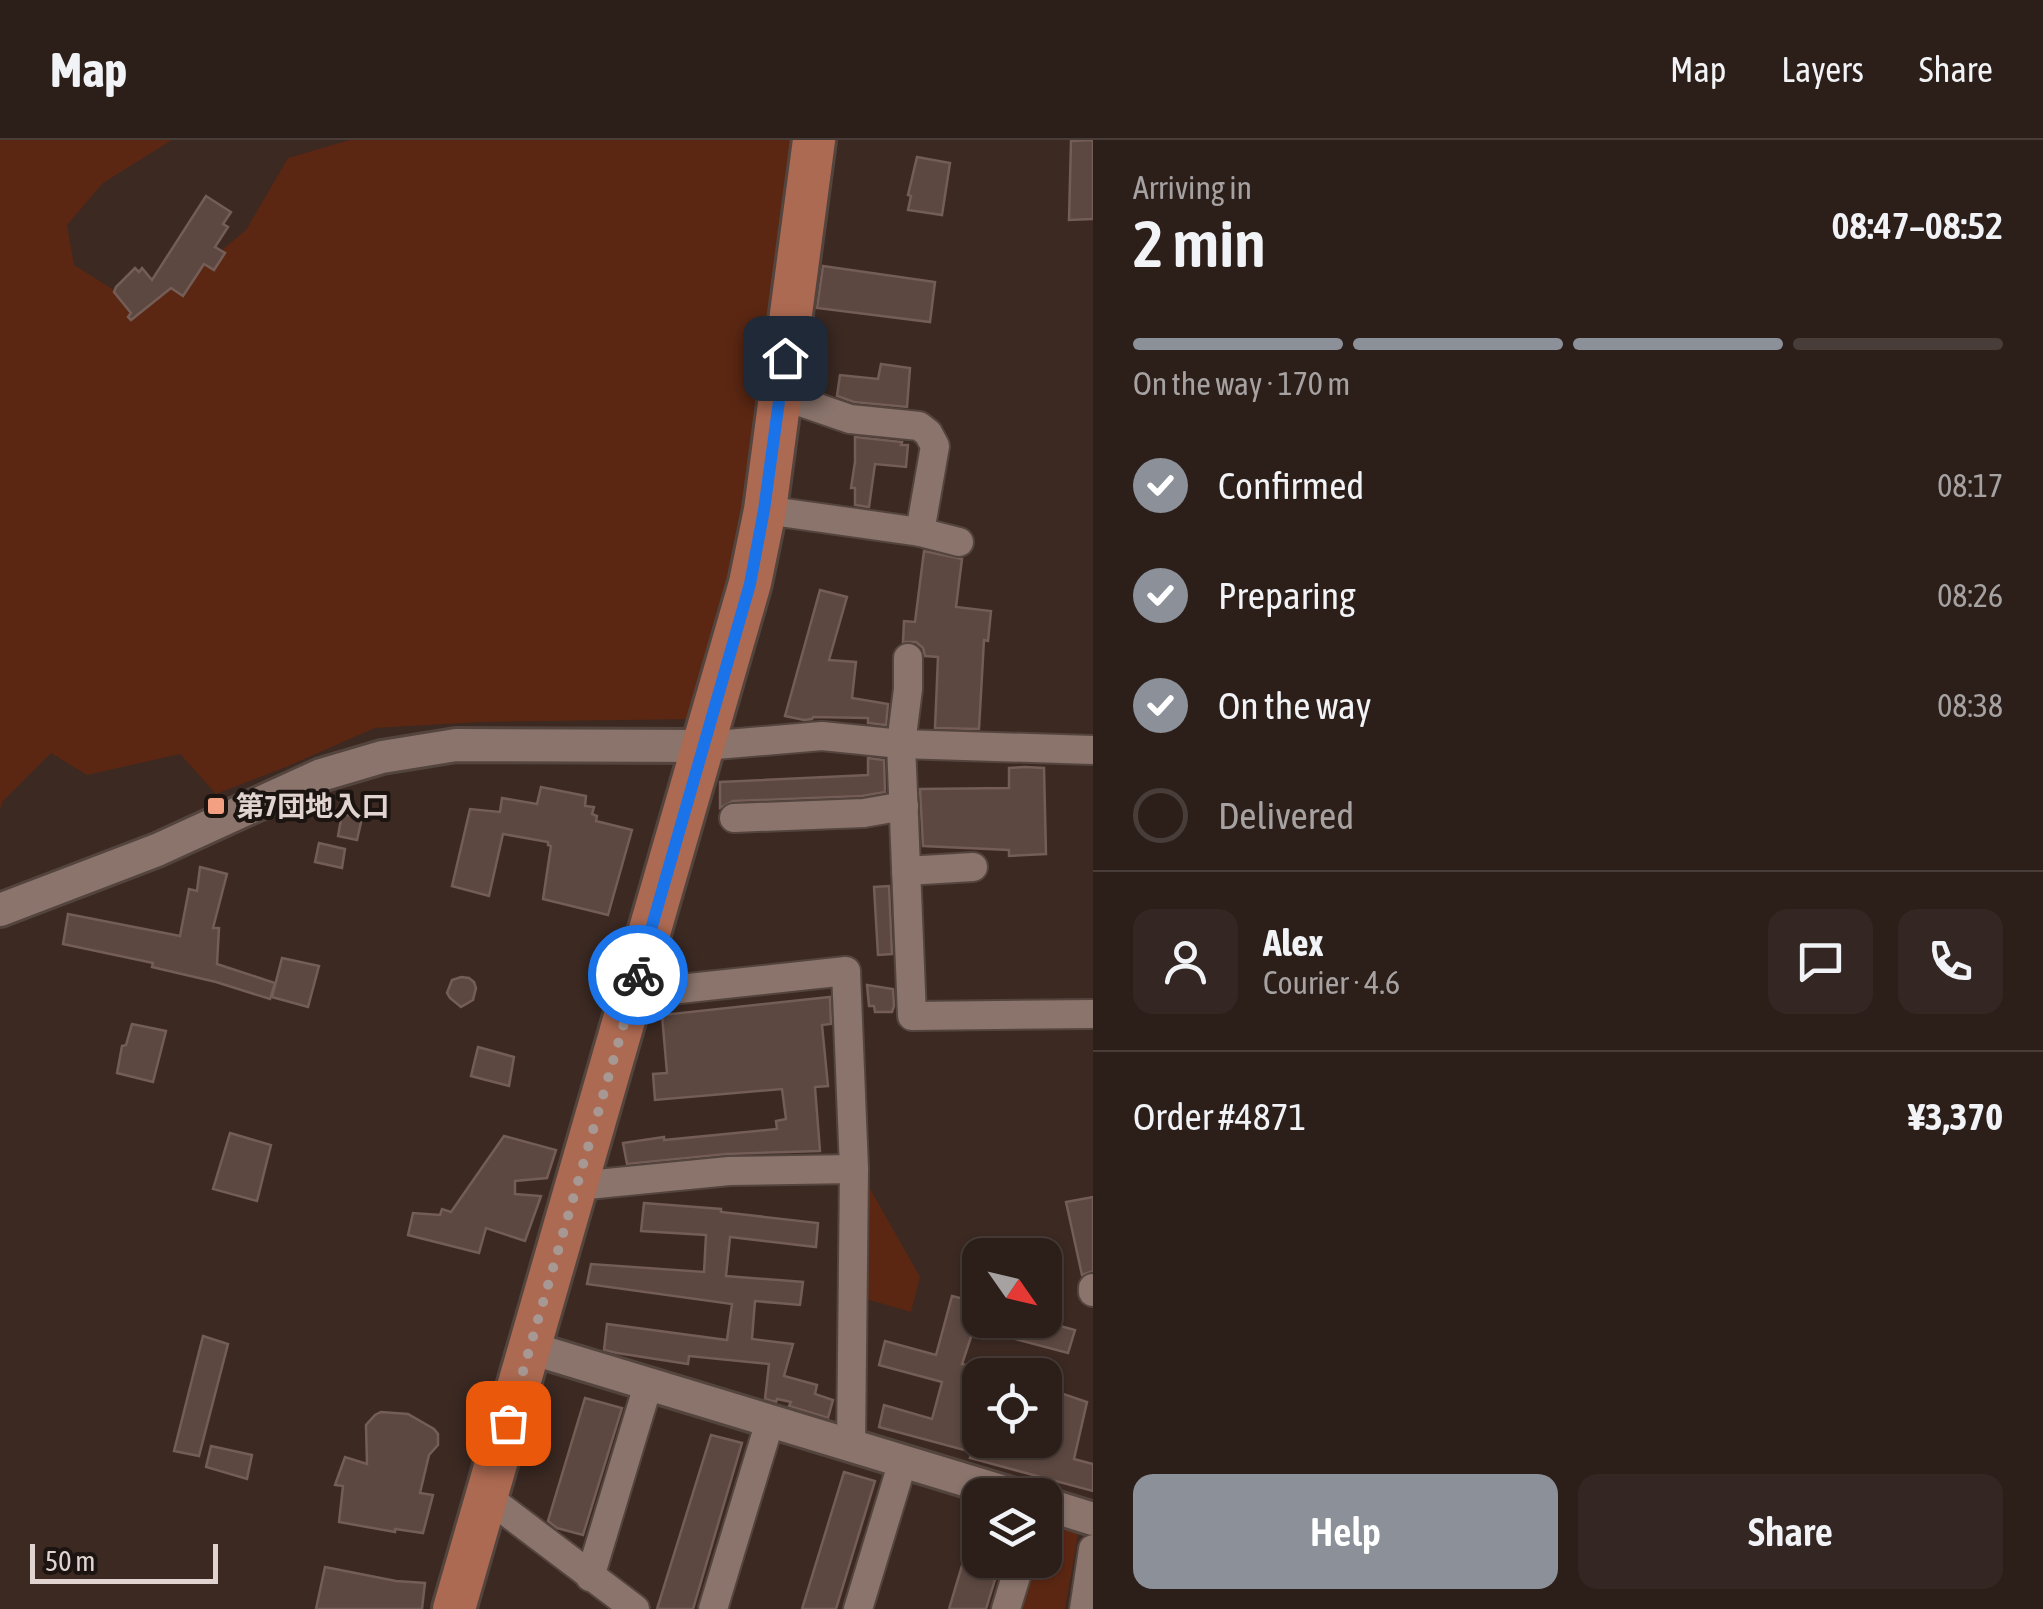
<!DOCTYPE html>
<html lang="en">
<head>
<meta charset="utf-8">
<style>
  :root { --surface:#2c1f1a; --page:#342723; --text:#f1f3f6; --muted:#a6a2a2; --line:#483d39; --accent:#8c9099 }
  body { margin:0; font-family:"Asap Condensed","Noto Sans JP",sans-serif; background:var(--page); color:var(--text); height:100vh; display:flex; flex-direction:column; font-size:38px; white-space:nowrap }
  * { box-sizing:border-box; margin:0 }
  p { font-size:32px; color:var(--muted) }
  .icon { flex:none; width:55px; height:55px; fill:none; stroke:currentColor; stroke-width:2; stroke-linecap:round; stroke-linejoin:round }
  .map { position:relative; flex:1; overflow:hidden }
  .sheet { display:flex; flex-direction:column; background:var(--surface); width:950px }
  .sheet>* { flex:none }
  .needle { width:65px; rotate:124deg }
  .fabs { position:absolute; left:962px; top:1098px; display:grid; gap:20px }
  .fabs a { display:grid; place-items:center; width:100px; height:100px; border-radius:20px; background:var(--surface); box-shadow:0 2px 8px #0004,0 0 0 2px var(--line); font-size:50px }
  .scale { position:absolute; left:30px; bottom:25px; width:188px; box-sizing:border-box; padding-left:10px; border:5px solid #e1d4d0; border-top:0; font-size:28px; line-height:35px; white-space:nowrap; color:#e1d4d0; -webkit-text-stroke:8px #1c1411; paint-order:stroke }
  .pin { position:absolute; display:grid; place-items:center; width:85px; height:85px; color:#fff; margin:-42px; border-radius:20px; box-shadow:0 5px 15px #0006 }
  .courier { position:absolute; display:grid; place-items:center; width:100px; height:100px; margin:-50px; border:8px solid #1a73e8; border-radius:50%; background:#fff; color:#222; box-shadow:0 2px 12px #0007 }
  .headline em { font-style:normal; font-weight:600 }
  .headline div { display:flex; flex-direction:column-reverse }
  .headline { display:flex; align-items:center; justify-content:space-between; height:170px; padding:0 40px }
  h1 { font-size:65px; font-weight:600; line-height:75px }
  .bar { display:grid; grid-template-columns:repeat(4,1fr); gap:15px 10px; align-content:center; height:120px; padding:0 40px }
  .bar i { height:12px; border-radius:8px; background:var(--line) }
  .bar .current { background:var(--accent) }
  .bar p { grid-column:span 4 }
  .line { display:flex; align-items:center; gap:25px; padding:0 40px; border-top:2px solid var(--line) }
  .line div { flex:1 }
  .round { display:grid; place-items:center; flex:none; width:105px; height:105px; border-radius:20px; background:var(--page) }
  ol { padding:0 40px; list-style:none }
  li { display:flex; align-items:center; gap:30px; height:110px }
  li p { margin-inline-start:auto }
  li .icon { padding:10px; border-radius:50%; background:var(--accent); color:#fff; stroke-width:4 }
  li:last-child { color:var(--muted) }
  li i { width:55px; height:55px; border:5px solid var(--line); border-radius:50% }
  .action { display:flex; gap:20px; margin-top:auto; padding:20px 40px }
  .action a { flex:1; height:115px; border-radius:20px; background:var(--accent); color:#fff; font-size:40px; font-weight:600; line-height:115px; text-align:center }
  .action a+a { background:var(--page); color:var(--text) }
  header { display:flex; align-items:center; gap:60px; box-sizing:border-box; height:140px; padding:0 50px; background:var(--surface); border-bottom:2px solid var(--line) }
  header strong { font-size:48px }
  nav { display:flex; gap:55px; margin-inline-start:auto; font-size:35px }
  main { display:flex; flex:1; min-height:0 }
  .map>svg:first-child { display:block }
  .green { fill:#5b2713 }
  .building { fill:#5c4841; stroke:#735d56; stroke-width:2.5 }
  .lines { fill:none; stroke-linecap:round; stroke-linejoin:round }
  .minor-casing { stroke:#54443e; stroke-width:32 }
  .tertiary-casing { stroke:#54443e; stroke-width:38 }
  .primary-casing { stroke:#54443e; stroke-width:48 }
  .minor { stroke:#8a746c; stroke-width:28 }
  .tertiary { stroke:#8a746c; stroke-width:32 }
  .primary { stroke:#ad6a52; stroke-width:42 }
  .done { stroke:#a79893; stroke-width:10; stroke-dasharray:0 18 }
  .route { stroke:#1a73e8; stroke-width:12 }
  .poi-dot { fill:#f3a082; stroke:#1c1411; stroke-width:4 }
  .labels { text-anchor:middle; stroke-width:8; stroke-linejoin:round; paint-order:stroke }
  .poi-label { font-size:28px; font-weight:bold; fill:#e1d4d0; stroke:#1c1411; text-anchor:start }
</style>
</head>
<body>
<header>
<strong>Map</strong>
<nav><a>Map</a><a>Layers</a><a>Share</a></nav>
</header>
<main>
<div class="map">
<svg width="1093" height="1469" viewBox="0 0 1093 1469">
  <rect width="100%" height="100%" fill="#3b2922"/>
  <g class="green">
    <polygon points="0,0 172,0 103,43 67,85 74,125 117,152 194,133 246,90 288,18 350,0 801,0 782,183 702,579 480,582 375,588 286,627 216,654 180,614 87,635 51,613 3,661 0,669"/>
    <polygon points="860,1031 920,1137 911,1172 859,1157"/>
    <polygon points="1047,1379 1074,1387 1078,1395 1065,1469 1012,1469 1027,1420 1045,1420 1045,1381"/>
  </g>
  <g class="building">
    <polygon points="1093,0 1093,79 1069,80 1071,1"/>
    <polygon points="917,17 950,23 942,75 908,70 911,56 908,55"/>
    <polygon points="206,56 231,72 223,84 228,87 215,107 225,113 214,130 204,124 183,156 171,148 131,180 128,177 131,173 114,152 116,147 135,128 139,132 142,128 152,140"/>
    <polygon points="823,126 935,142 930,182 817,168"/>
    <polygon points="881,224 910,228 907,267 854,262 837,256 840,235 878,239"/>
    <polygon points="855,297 902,302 901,305 908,305 906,327 875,324 869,367 855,365 855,348 851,348 855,322"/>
    <polygon points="924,411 962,419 956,467 991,471 988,501 984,500 979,589 935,588 938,517 925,516 923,508 916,502 903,502 904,481 915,482"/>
    <polygon points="820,450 847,457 829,520 856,522 852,558 888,564 886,585 868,583 868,578 813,577 812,579 804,580 785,576"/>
    <polygon points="868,618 884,620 885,652 862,656 733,661 720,668 720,642 868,635"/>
    <polygon points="1025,627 1044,628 1046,714 1009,716 1009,710 923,706 920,649 1009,648 1009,628"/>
    <polygon points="541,647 586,656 585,666 594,667 592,674 597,676 596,681 632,690 608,775 543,759 551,706 548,705 548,702 503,694 489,756 452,746 470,669 500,672 502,658 537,664"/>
    <polygon points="342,674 362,678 357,700 338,696"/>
    <polygon points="319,703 345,709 342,728 315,722"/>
    <polygon points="200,727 227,734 213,788 219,788 217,824 275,843 270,859 216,842 152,827 153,823 63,804 68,774 180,796 189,749 197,751"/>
    <polygon points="889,746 892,814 878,815 874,747"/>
    <polygon points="282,818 319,826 308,867 272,857"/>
    <polygon points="461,837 469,838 474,842 476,848 473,860 461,867 450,858 447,853 452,840"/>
    <polygon points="867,845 893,849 894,866 892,872 875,872 874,866 869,866"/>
    <polygon points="830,857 831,884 822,885 828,946 815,947 820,1011 727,1014 627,1024 623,1003 664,997 664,1000 777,989 776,981 786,979 782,949 655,960 653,934 667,933 662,875"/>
    <polygon points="132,884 166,891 153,942 117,933 122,906 126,905"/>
    <polygon points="478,907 514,917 509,946 471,936"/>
    <polygon points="230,993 271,1005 257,1061 213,1049"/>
    <polygon points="504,996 556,1010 547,1038 515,1041 515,1054 541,1056 525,1101 486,1088 479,1113 408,1095 413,1073 440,1075 442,1069 451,1072"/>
    <polygon points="1093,1057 1093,1131 1082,1135 1066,1062"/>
    <polygon points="644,1063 721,1069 721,1072 818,1083 816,1107 730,1097 726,1136 803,1142 800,1165 755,1161 752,1199 793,1204 784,1236 817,1245 815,1254 833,1260 828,1278 789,1266 791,1262 777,1259 776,1262 765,1259 769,1224 689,1216 688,1224 617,1213 604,1210 607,1184 727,1200 732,1164 587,1144 591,1124 704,1132 706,1095 641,1091"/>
    <polygon points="952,1156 980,1163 980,1180 1039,1180 1075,1190 1068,1213 974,1188 962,1224 980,1229 980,1300 1009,1300 1045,1310 1045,1263 1049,1249 1087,1262 1074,1319 1093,1324 1093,1351 970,1318 972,1312 879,1287 884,1265 932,1279 942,1242 879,1225 885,1201 936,1215"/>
    <polygon points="203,1196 228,1204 199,1316 174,1311"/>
    <polygon points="585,1258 622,1268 583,1395 557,1388 548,1381"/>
    <polygon points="381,1272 408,1274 434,1289 438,1294 438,1305 429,1315 420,1353 433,1355 423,1393 395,1389 395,1392 339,1382 343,1346 335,1345 345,1317 367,1324 366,1285 375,1275"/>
    <polygon points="711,1295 742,1303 693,1469 657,1469"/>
    <polygon points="211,1306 252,1315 247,1339 206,1327"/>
    <polygon points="844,1332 875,1341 836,1469 802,1469"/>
    <polygon points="975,1382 980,1383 980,1420 1001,1420 986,1469 949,1469"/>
    <polygon points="325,1427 396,1441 425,1443 422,1469 316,1469"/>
  </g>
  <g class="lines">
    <defs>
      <g id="minor">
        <polyline points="780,255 850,279 919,286 928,293 935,306 920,392"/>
        <polyline points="765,370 920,392 959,402"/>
        <polyline points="908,518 908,549 901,604 912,876 1093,874"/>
        <polyline points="704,606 822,596 901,604 1093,610"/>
        <polyline points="734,678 864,673 904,666"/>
        <polyline points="906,731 973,727"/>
        <polyline points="633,854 846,831 854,1029 851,1307"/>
        <polyline points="577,1046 729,1031 854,1029"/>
        <polyline points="1093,1148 1093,1152"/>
        <polyline points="487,1357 635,1469"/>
        <polyline points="590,1437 648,1245"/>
        <polyline points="713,1469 770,1281"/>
        <polyline points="858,1469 903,1321"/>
        <polyline points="1006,1469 1021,1420"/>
        <polyline points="1084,1469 1093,1409"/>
      </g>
      <g id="tertiary">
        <polyline points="0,770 157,710 321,635 382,617 456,605 704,606"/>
        <polyline points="530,1208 1014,1355"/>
        <polyline points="1045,1364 1093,1379"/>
      </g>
      <polyline id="primary" points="454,1469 750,443 765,370 814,0"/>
    </defs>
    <use href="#minor" class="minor-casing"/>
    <use href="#tertiary" class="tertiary-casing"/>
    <use href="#primary" class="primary-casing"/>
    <use href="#minor" class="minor"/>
    <use href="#tertiary" class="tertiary"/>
    <use href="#primary" class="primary"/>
  </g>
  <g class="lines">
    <polyline class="done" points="508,1283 638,835"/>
    <polyline class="route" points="638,835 750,444 764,370 785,218"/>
  </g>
  <rect class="poi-dot" x="206" y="656" width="20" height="20" rx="5"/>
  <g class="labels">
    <g class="poi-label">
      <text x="236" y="676">第7団地入口</text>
    </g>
  </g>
</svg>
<div class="fabs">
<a><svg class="needle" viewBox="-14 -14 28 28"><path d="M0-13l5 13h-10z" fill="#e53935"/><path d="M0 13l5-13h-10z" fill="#a6a2a2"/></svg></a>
<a><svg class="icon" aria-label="locate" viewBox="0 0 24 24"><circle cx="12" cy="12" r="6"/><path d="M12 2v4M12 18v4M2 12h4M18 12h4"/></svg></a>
<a><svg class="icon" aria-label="layers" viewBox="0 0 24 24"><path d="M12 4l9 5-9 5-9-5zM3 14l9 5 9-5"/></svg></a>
</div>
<div class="scale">50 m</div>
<div class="pin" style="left:508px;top:1283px;background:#ea580c"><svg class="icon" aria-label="bag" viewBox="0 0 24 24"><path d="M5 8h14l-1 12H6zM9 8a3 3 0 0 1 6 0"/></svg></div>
<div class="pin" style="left:785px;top:218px;background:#1f2937"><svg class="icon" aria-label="home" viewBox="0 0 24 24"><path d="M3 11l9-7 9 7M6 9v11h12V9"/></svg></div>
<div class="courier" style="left:638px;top:835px"><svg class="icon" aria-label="bike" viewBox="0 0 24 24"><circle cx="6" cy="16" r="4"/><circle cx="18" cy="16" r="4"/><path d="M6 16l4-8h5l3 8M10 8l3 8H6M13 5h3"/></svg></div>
</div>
<section class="sheet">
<div class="headline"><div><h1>2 min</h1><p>Arriving in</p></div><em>08:47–08:52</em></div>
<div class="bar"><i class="current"></i><i class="current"></i><i class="current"></i><i></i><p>On the way · 170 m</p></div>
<ol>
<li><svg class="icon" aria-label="check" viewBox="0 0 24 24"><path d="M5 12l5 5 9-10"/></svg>Confirmed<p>08:17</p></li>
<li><svg class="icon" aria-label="check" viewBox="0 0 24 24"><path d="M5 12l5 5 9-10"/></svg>Preparing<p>08:26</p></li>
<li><svg class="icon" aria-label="check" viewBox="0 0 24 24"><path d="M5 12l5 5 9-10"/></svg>On the way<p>08:38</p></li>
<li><i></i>Delivered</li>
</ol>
<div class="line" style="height:180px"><a class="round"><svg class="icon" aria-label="person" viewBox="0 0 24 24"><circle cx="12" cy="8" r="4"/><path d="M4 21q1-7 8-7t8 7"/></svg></a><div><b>Alex</b><p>Courier · 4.6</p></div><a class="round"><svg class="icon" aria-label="chat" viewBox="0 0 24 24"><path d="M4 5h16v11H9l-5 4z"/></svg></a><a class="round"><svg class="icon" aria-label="phone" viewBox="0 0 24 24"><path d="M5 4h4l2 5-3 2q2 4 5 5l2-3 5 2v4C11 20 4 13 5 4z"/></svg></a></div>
<div class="line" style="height:130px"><div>Order #4871</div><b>¥3,370</b></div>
<div class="action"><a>Help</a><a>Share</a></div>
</section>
</main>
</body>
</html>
